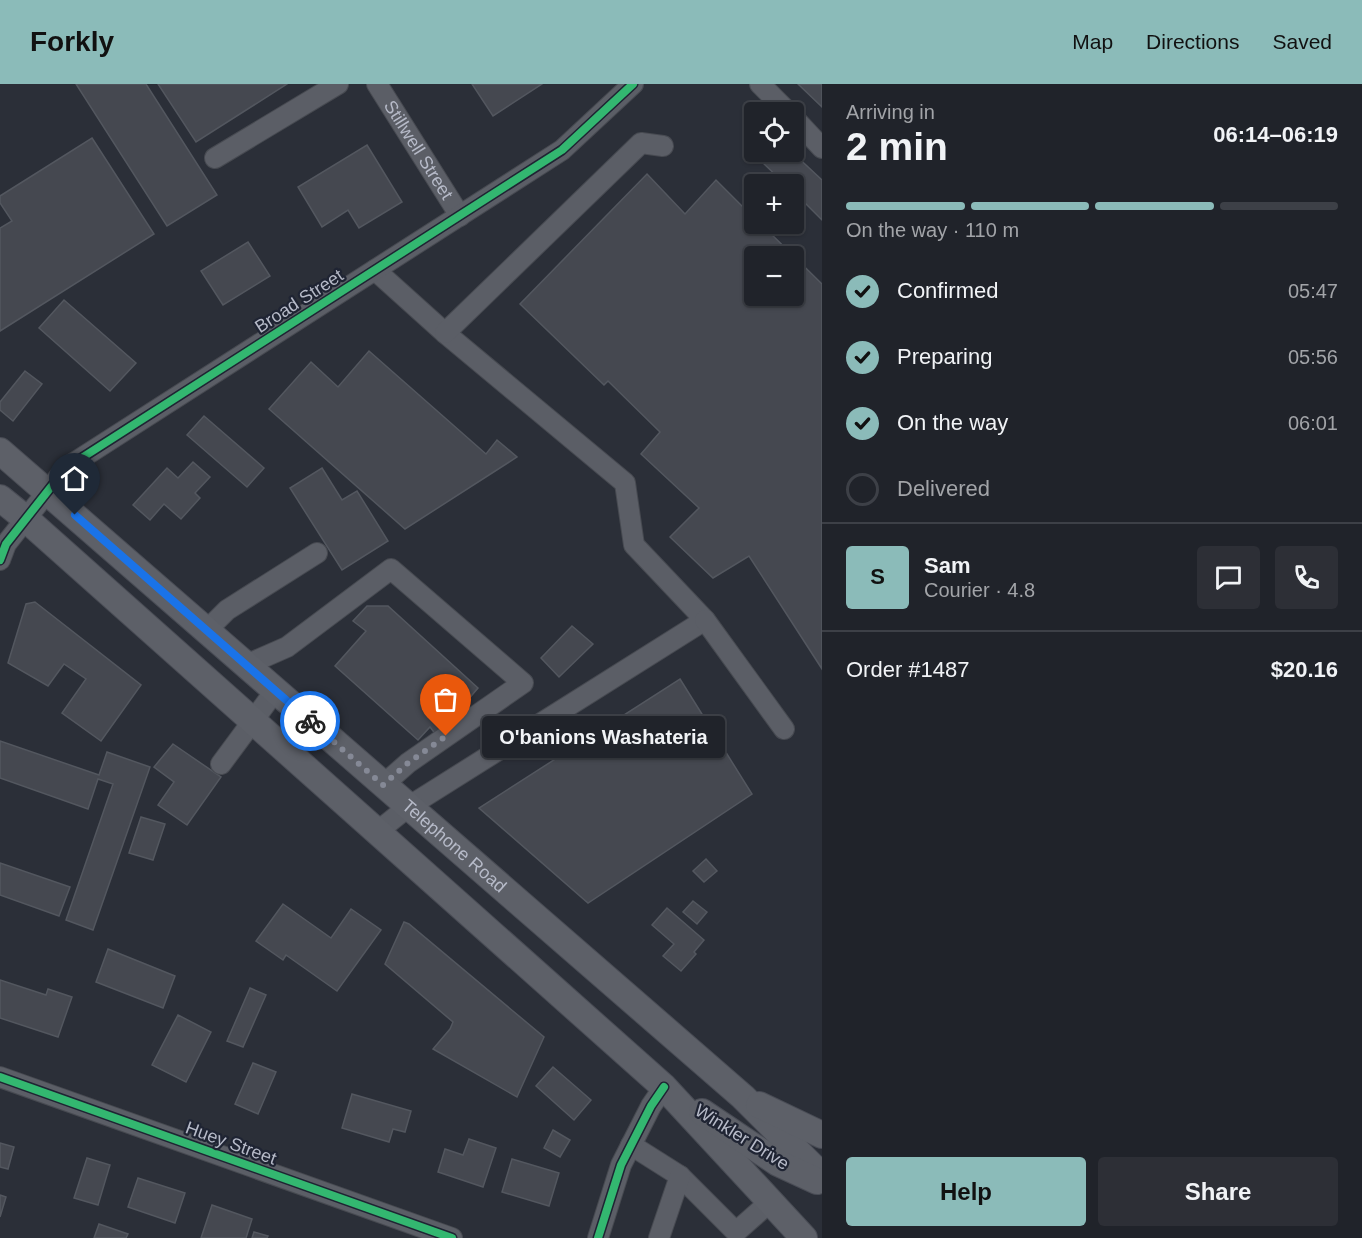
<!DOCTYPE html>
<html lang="en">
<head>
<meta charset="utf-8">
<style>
  :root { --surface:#20232a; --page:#2d2f36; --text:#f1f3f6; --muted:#a2a4a8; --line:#3d4047; --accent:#8bbbb9 }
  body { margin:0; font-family:Helvetica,sans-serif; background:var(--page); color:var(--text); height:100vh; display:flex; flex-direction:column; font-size:22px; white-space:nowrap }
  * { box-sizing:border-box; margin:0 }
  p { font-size:20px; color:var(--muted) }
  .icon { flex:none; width:33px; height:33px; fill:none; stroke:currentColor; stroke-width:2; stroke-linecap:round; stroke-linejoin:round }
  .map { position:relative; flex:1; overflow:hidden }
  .drawer { display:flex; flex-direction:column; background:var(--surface); width:540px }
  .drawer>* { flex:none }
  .tools { position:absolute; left:744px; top:18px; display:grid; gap:12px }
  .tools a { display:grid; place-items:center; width:60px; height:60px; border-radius:6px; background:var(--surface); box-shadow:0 2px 4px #0004,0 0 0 2px var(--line); font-size:30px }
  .pin { position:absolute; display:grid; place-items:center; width:51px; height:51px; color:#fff; margin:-62px -26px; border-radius:50% 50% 50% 0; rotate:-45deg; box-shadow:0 0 6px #0007 }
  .pin .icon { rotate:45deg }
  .courier { position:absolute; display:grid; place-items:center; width:60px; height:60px; margin:-30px; border:4px solid #1a73e8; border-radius:50%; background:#fff; color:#222; box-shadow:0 2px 8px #0007 }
  .bubble { position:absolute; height:42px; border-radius:6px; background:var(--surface); box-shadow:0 2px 4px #0004,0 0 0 2px var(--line); font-size:20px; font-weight:700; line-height:42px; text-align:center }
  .summary em { font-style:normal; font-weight:700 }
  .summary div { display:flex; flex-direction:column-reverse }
  .summary { display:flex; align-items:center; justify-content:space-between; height:102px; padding:0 24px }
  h1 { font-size:39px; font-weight:700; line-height:45px }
  .bar { display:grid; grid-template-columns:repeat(4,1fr); gap:9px 6px; align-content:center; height:72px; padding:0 24px }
  .bar i { height:8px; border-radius:4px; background:var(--line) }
  .bar .current { background:var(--accent) }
  .bar p { grid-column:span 4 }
  .line { display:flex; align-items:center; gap:15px; padding:0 24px; border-top:2px solid var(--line) }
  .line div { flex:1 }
  .round { display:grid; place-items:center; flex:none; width:63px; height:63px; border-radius:6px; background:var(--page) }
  ol { padding:0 24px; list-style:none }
  li { display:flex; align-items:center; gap:18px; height:66px }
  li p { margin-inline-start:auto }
  li .icon { padding:6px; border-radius:50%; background:var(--accent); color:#111; stroke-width:4 }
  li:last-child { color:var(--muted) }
  li i { width:33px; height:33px; border:3px solid var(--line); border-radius:50% }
  .button { display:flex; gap:12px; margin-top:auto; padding:12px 24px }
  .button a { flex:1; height:69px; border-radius:6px; background:var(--accent); color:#111; font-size:24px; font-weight:700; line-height:69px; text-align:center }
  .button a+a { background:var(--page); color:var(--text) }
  header { display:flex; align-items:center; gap:36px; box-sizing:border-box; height:84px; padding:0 30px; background:var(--accent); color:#111 }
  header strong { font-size:28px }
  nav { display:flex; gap:33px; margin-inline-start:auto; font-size:21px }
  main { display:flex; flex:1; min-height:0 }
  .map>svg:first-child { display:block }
  .building { fill:#454850; stroke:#53575f; stroke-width:1.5; fill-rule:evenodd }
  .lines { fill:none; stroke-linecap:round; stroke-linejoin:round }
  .minor-casing { stroke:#474a51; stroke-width:22 }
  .major-casing { stroke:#494c55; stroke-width:28 }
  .minor { stroke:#5b5e66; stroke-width:20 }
  .major { stroke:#5d6068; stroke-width:26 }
  .cycleway-casing { stroke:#1f2433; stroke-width:11 }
  .cycleway { stroke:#33b770; stroke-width:8 }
  .done { stroke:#858996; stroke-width:6; stroke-dasharray:0 10.8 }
  .route { stroke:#1a73e8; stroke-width:8 }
  .labels { text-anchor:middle; stroke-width:4.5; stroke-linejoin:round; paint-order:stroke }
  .street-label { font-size:18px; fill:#b6bac8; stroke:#1f2433 }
</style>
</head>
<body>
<header>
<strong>Forkly</strong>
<nav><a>Map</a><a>Directions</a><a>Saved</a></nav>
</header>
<main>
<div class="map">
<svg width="822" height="1154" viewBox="0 0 822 1154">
  <rect width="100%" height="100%" fill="#2b2f38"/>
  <g class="building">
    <polygon points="76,0 146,0 217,111 167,142"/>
    <polygon points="158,0 287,0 196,58"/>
    <polygon points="472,0 542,0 493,32"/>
    <polygon points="798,0 822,0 822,23"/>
    <polygon points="92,54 154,150 0,247 0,144 12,137 0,119 0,112"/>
    <polygon points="367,61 402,118 359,144 348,126 322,143 298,103"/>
    <polygon points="768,68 792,68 822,96 822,136 794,108 794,100 785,100 760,76"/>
    <path d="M647,90L685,130L716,96L754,134V140H761L822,200V585L749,472L713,494L670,453L699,424L641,370L660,348L608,297L604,301L520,220ZM754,172H794V212H754Z"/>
    <polygon points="248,158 270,192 223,221 201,187"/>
    <polygon points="64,216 136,279 110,307 39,244"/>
    <polygon points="369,267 486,370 497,356 517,373 405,445 269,325 311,278 338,303"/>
    <polygon points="25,287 42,300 13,337 0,326 0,318"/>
    <polygon points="204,332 264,384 247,403 187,351"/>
    <polygon points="193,378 210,393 195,409 200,414 181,435 164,420 150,436 133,421 167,384 178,394"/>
    <polygon points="322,384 342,416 357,407 388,457 342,486 290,404"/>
    <polygon points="35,518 141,601 101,657 62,629 86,595 64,580 48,602 8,579 26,520"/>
    <polygon points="367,522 388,522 478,604 437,652 430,643 418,656 335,582 366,547 353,537"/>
    <polygon points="572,542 593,560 559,593 541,574"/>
    <polygon points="680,595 752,710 588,819 479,724"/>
    <polygon points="0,657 99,691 107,668 150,683 93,846 66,836 113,700 98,695 88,725 0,694"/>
    <polygon points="173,660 221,693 187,741 158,721 174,698 154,683"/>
    <polygon points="141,733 165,740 153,776 129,769"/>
    <polygon points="706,775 717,787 704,798 693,787"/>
    <polygon points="0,779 70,803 59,832 0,811"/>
    <polygon points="693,817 707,828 697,840 683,828"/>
    <polygon points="283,820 331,854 351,825 381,846 337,907 286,871 283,876 256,857"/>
    <polygon points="667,824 704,856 694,868 696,870 681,887 663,872 674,860 652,841"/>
    <polygon points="404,838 409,840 544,953 517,1013 433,965 450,945 453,938 385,880"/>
    <polygon points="108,865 175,892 163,924 96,898"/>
    <polygon points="0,896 46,911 48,905 72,913 58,953 0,934"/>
    <polygon points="250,904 266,911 243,963 227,957"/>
    <polygon points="178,931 211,948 186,998 152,981"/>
    <polygon points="253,979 276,988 258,1030 235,1020"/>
    <polygon points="553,983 591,1016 574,1036 536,1002"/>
    <polygon points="352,1010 411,1027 405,1048 393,1045 389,1058 342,1044"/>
    <polygon points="553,1046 570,1056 560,1073 544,1064"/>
    <polygon points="469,1055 496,1064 483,1103 438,1088 445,1065 463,1071"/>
    <polygon points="0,1059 14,1063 8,1085 0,1083"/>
    <polygon points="87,1074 110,1081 98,1121 74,1114"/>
    <polygon points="512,1075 559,1089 549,1122 502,1108"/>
    <polygon points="138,1094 185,1109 175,1139 128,1123"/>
    <polygon points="0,1111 6,1113 0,1133"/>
    <polygon points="212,1121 252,1135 246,1154 201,1154"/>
    <polygon points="99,1140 128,1150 126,1154 94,1154"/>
    <polygon points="254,1148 268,1152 267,1154 252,1154"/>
  </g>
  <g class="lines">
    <defs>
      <g id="minor">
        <path id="s1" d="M377,0L460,132"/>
        <polyline points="760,0 788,28"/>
        <polyline points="794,34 822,64"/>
        <polyline points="215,74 338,0"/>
        <polyline points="375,186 445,249 625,399 634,461 705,536 408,723 377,748"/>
        <polyline points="445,249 641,59 663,62"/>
        <polyline points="0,476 6,460 66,384 562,66 633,0"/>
        <polyline points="705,536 784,645"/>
        <polyline points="207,546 227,526 317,469"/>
        <polyline points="246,581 287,563 391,485 523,599 408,679 383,701"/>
        <polyline points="221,680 275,607"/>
        <polyline points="0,993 452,1154"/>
        <polyline points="631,1061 680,1092 736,1148 771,1117"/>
        <polyline points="598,1154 621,1081 651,1022 664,1003"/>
        <polyline points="659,1154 680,1092"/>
      </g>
      <g id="major">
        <path id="s2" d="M0,367L743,1013L822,1092"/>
        <polyline points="0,414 26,435 664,1003 804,1154"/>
        <polyline points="759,1021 822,1051"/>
        <polyline points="702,1028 778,1079 817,1097"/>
      </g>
    </defs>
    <use href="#minor" class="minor-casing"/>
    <use href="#major" class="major-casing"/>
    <use href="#minor" class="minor"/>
    <use href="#major" class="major"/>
    <defs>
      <g id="cycleway">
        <polyline points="0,476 6,460 66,384 562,66 633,0"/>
        <polyline points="0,993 452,1154"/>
        <polyline points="598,1154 621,1081 651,1022 664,1003"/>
      </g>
    </defs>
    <use href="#cycleway" class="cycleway-casing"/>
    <use href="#cycleway" class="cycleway"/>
  </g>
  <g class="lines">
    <polyline class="done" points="310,637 383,701 408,679 446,652"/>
    <polyline class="route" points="75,431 310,637"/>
  </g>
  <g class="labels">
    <g class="street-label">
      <text dy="6" stroke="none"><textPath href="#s1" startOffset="78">Stillwell Street</textPath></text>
      <text transform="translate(299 217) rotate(-33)" y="6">Broad Street</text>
      <text dy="6" stroke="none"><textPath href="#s2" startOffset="602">Telephone Road</textPath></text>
      <text transform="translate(742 1053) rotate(32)" y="6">Winkler Drive</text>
      <text transform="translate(231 1059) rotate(20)" y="6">Huey Street</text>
    </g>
  </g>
</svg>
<div class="tools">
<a><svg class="icon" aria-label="locate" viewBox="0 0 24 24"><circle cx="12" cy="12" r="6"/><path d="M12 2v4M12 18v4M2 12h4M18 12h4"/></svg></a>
<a>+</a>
<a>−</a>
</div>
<div class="pin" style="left:446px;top:652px;background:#ea580c"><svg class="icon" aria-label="bag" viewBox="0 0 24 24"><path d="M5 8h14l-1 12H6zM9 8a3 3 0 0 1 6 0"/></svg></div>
<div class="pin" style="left:75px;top:431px;background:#1f2937"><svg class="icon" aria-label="home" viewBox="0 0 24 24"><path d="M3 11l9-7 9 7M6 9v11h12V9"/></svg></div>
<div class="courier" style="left:310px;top:637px"><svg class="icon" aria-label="bike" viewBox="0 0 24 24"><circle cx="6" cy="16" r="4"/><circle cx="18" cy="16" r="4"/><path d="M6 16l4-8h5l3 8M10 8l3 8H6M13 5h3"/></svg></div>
<div class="bubble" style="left:482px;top:632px;width:243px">O'banions Washateria</div>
</div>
<section class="drawer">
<div class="summary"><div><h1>2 min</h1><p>Arriving in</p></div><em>06:14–06:19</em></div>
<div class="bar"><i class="current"></i><i class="current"></i><i class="current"></i><i></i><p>On the way · 110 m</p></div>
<ol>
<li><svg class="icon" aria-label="check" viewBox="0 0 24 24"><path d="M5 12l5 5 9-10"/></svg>Confirmed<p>05:47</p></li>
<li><svg class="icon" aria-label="check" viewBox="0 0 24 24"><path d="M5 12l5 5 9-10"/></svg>Preparing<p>05:56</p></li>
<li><svg class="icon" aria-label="check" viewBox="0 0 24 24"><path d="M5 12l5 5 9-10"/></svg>On the way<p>06:01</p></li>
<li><i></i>Delivered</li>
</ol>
<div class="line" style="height:108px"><b class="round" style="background:var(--accent);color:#111">S</b><div><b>Sam</b><p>Courier · 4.8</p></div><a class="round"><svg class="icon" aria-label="chat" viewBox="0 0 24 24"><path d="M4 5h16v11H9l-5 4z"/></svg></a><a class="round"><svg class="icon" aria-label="phone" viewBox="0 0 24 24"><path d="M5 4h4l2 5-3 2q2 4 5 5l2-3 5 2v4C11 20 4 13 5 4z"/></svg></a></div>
<div class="line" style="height:78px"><div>Order #1487</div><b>$20.16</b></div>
<div class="button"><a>Help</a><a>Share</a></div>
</section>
</main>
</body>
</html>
